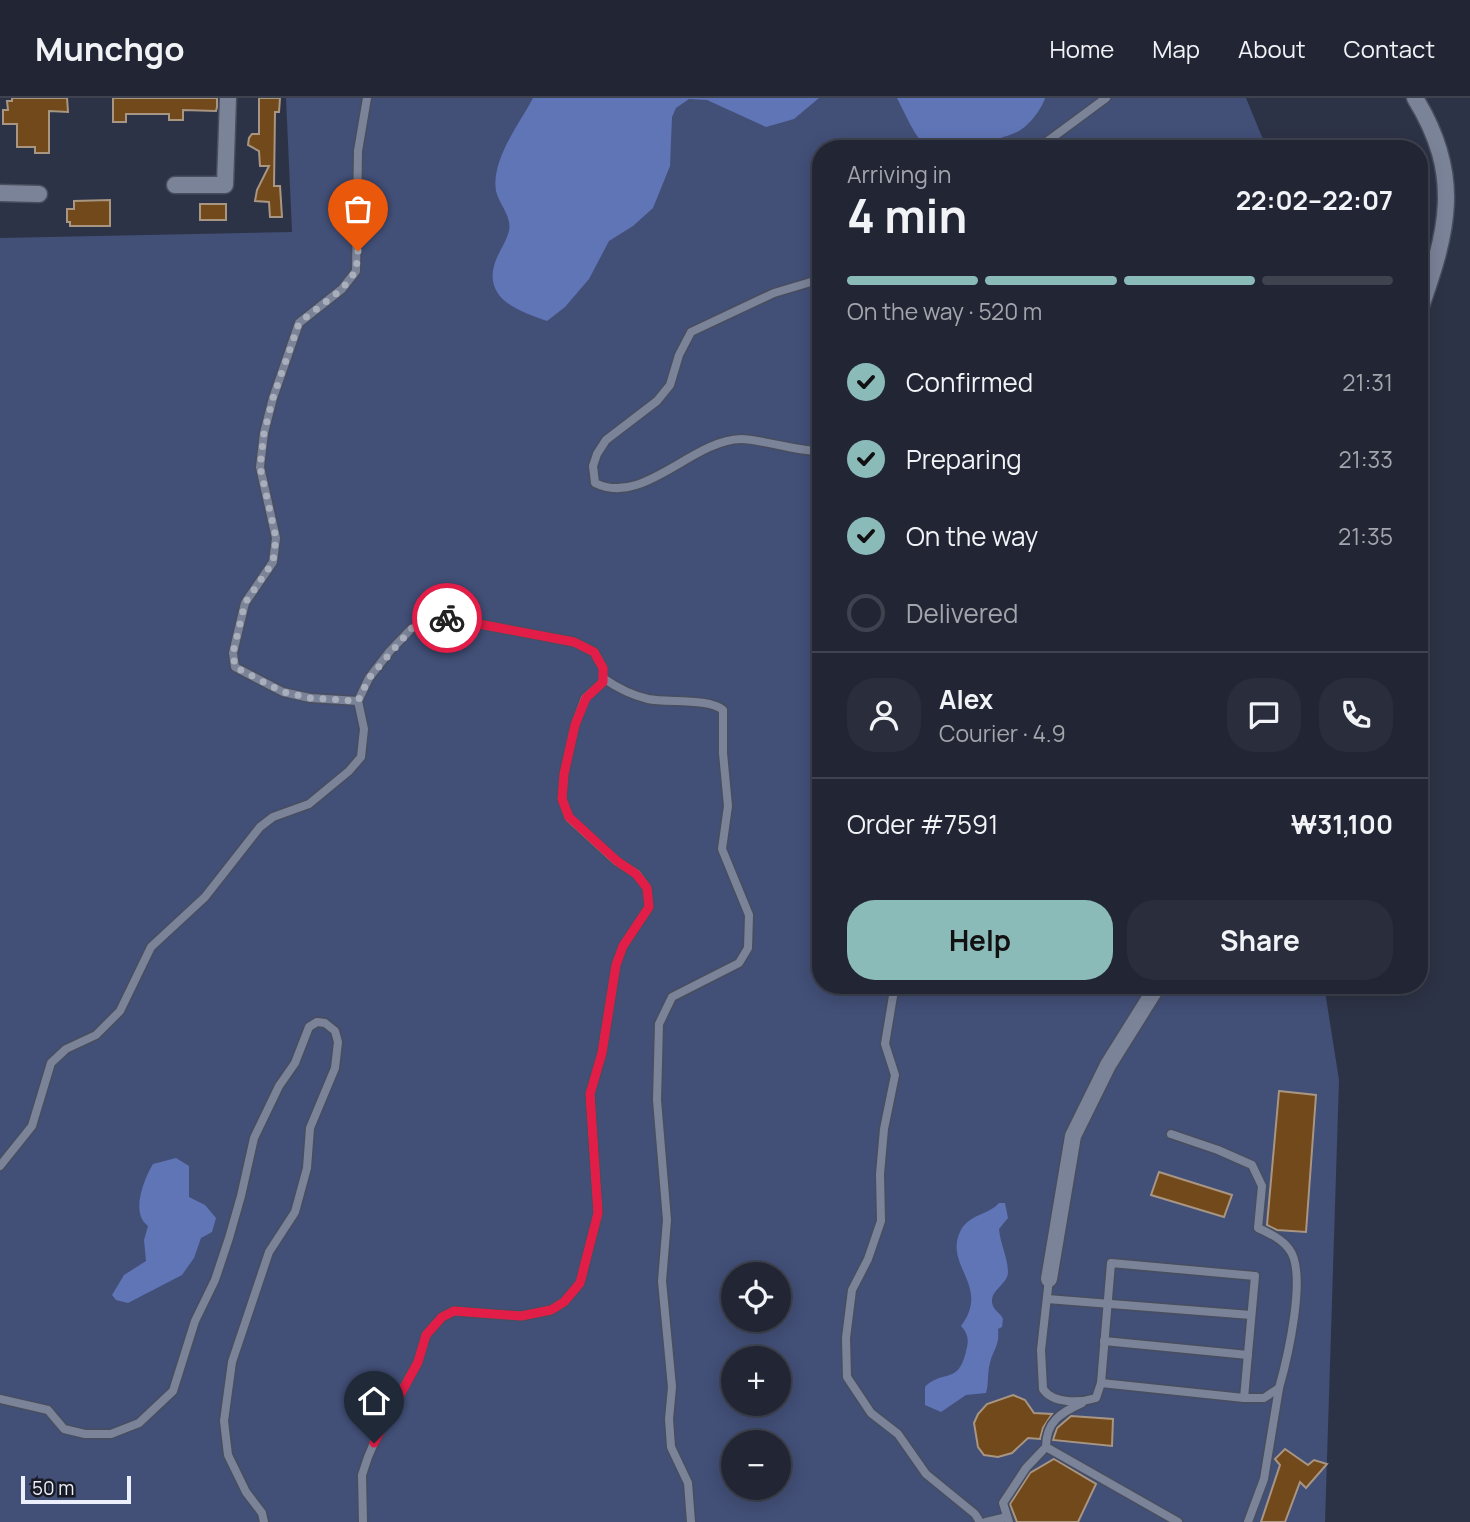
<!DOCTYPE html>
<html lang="en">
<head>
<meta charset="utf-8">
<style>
  :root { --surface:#222634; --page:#2a2e3c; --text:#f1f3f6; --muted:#a2a5ac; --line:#3f434f; --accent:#8bbbb9 }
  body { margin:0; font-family:Manrope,sans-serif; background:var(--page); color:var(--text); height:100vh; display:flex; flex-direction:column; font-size:26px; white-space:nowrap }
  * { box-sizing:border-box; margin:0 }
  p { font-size:23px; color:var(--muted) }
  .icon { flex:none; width:38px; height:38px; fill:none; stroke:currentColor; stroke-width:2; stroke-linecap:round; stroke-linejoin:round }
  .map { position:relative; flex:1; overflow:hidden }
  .details { position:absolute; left:812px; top:42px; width:616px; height:854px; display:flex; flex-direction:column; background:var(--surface); border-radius:28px; box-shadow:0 4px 18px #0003,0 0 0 2px var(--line) }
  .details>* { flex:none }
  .fabs { position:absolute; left:721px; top:1164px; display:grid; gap:14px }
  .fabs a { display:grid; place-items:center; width:70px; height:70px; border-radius:50%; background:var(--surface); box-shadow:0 4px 18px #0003,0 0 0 2px var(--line); font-size:35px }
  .scale { position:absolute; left:21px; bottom:18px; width:110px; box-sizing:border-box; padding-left:7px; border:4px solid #ebf0fc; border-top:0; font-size:19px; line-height:24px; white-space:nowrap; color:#ebf0fc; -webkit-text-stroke:5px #181b24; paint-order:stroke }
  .pin { position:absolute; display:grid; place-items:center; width:60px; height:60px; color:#fff; margin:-72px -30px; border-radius:50% 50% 50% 0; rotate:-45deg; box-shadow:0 0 7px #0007 }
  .pin .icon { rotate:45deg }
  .courier { position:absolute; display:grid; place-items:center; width:70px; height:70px; margin:-35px; border:5px solid #e11d48; border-radius:50%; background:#fff; color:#222; box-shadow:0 2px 9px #0007 }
  .overview em { font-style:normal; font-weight:700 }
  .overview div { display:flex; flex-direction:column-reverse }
  .overview { display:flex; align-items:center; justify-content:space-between; height:119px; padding:0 35px }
  h1 { font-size:46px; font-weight:700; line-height:52px }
  .bar { display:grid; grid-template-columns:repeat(4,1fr); gap:10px 7px; align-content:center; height:84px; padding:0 35px }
  .bar i { height:9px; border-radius:5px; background:var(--line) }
  .bar .current { background:var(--accent) }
  .bar p { grid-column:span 4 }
  .line { display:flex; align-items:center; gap:18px; padding:0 35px; border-top:2px solid var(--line) }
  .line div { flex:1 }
  .round { display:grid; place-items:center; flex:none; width:74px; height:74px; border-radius:28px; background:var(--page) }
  ol { padding:0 35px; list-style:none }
  li { display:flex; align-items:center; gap:21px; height:77px }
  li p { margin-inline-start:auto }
  li .icon { padding:7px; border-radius:50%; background:var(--accent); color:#111; stroke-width:4 }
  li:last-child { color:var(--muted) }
  li i { width:38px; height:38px; border:4px solid var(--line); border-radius:50% }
  .primary-button { display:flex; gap:14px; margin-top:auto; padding:14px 35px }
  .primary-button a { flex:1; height:80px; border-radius:28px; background:var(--accent); color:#111; font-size:28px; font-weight:700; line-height:80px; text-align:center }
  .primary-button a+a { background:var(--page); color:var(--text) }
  header { display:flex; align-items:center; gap:42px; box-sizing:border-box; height:98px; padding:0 35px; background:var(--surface); border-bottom:2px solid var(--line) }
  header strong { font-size:33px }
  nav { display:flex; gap:38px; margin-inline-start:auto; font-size:24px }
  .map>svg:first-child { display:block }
  .green { fill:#424f77; fill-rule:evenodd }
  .water { fill:#6075b6 }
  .building { fill:#72491a; stroke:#a89582; stroke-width:2 }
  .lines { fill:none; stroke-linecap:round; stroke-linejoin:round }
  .lane-casing { stroke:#484e5e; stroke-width:11 }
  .street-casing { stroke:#484e5e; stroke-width:19 }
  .lane { stroke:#7b8399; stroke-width:8 }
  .street { stroke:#7b8399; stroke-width:16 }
  .done { stroke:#a8aebc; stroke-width:7; stroke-dasharray:0 12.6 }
  .route { stroke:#e11d48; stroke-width:9 }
</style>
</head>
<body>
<header>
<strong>Munchgo</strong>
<nav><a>Home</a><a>Map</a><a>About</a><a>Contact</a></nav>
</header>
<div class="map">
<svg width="1470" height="1424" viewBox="0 0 1470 1424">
  <rect width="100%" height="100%" fill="#2d3346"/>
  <path class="green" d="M286,0H1246L1267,51H821V887H1324L1339,982L1325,1424H0V140L292,134ZM733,1176H779V1222H733ZM733,1260H779V1306H733ZM733,1344H779V1390H733Z"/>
  <g class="water">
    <path d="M533,0H819L794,21L766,29L707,2L689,1L676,10L672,19L670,68L653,110L633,128L609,143L589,181L565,209L547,223C521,214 485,202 494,168C497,156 506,145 509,133C512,118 499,106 496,93C491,61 519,27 533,0Z"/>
    <path d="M897,0H1045C1042,11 1028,29 1017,34C1004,40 994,40 983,51C919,51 926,58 897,0Z"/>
    <path d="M176,1060L189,1068V1099L205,1107L216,1120L212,1134L201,1140L194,1160L182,1177L128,1205L116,1202L112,1197L124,1177L146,1163L144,1142L148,1128C130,1115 144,1081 153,1066Z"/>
    <path d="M999,1105H1005L1008,1120L999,1131C1000,1145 1008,1160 1008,1174C1008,1187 987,1193 993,1208C995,1213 1001,1216 1003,1221L1002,1229L998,1231C1000,1248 993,1251 990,1265C987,1275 989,1285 986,1295L966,1297L941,1314L925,1307V1289C944,1270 959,1289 967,1249C969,1241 967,1234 961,1228C991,1188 944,1168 960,1134C968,1116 989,1117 999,1105Z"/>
  </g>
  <g class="building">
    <polygon points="12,0 67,0 68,14 49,13 49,55 35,55 35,49 17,49 17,26 3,26 3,12 8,12 7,3 12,3"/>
    <polygon points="113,0 217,0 217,9 216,13 183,12 183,22 169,22 169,16 126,16 126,24 113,24"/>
    <polygon points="259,0 280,0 279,14 275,14 274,88 280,88 282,119 270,119 269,104 255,103 257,92 269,68 260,68 259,53 248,47 249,40 252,36 259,36"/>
    <polygon points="110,102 110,128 70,128 70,124 67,124 67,111 74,111 74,103"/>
    <rect x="200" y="106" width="26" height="16"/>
    <polygon points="1279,993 1316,997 1306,1134 1277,1132 1267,1127"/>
    <polygon points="1159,1074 1232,1097 1224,1119 1151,1097"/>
    <polygon points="1013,1297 1025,1302 1034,1315 1052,1316 1043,1330 1040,1341 1028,1340 1012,1355 998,1359 984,1357 978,1349 974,1325 978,1316 987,1306"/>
    <polygon points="1071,1318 1113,1321 1112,1348 1053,1342 1057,1330"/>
    <polygon points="1285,1351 1308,1367 1314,1362 1327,1366 1306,1390 1300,1384 1285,1424 1261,1424 1280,1367 1275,1361"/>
    <polygon points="1054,1361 1096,1386 1078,1424 1017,1424 1010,1406 1030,1375"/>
  </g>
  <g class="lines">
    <defs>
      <g id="lane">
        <polyline points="1037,51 1106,0"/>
        <path d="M821,181L774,195L691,234L679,257L670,287L657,303L606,342L597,356L593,368L595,385C643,409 692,342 741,341C761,341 806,356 821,352"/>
        <path d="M603,580C616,589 631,597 648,601C667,605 709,600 723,612V655L728,708L722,751L749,817L748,850L739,865L672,899L659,926L657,1002L667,1122L662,1183L672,1289L669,1321L671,1349L688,1385L691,1424"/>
        <polyline points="897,887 893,898 885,946 895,977 884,1031 880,1076 881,1123 868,1161 852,1192 846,1240 847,1279 871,1315 898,1336 926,1376 975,1416 980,1424"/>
        <polyline points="0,1068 32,1028 51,965 66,951 96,937 120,913 151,849 205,799 260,729 273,719 309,706 349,673 361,659 364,631 358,603"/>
        <path d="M1049,1181L1041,1252L1043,1291C1053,1306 1080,1305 1096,1300L1101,1285L1111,1165L1255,1178L1244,1300"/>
        <polyline points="1047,1201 1251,1217"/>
        <polyline points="1104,1243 1248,1257"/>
        <path d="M1101,1285L1244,1300H1264L1279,1290C1287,1262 1308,1174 1289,1151C1282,1141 1269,1135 1258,1130L1262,1088L1252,1067L1218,1052L1171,1036"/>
        <polyline points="0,1301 48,1312 64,1331 85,1336 111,1336 139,1325 173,1293 195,1223 215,1182 229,1140 241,1098 254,1040 279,988 295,965 309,929 317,924 325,925 335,933 338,944 335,970 310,1030 307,1070 295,1114 269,1154 232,1264 224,1323 228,1357 246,1394 262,1415 264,1424"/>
        <polyline points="1046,1349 1178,1424"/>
        <polyline points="363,1424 362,1377 368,1359 380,1331 418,1264 426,1237 442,1219 454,1213 521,1218 551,1212 564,1204 580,1185 598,1115 590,996 602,955 616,867 623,848 649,809 647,790 637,776 616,763 569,720 562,701 564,676 575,627 585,600 603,584 603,570 594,554 574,544 447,520 412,530 390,553 369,580 358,603 310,600 283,594 235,569 233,555 245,505 273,464 276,440 260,369 264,335 273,300 299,225 342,191 356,173 358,53 367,0"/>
        <polyline points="986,1424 1007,1419"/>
        <path d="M1009,1424L1003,1405L1026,1370L1046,1349C1046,1324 1060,1315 1082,1305"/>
        <polyline points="1248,1424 1264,1381 1279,1290"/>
      </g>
      <g id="street">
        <path d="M1415,0C1463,78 1448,133 1419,214"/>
        <polyline points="175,87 225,87 228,0"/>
        <polyline points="0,95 39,96"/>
        <polyline points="1049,1181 1073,1038 1108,967 1158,887"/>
      </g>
    </defs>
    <use href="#lane" class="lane-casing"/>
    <use href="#street" class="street-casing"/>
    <use href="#lane" class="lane"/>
    <use href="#street" class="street"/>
  </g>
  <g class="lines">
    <polyline class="done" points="358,153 356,173 342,191 299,225 273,300 264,335 260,369 276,440 273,464 245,505 233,555 235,569 283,594 310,600 358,603 369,580 412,530 447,520"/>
    <polyline class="route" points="374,1345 418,1264 426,1237 442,1219 454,1213 521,1218 551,1212 564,1204 580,1185 598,1115 590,996 602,955 616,867 623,848 649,809 647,790 636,776 617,763 569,719 562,701 564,676 575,627 586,600 603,584 603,570 594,554 574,544 447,520"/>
  </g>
</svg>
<div class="fabs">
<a><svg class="icon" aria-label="locate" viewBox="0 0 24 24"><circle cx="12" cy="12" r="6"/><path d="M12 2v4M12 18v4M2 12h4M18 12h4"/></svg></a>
<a>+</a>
<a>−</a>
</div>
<div class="scale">50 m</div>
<div class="pin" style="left:358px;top:153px;background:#ea580c"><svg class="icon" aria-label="bag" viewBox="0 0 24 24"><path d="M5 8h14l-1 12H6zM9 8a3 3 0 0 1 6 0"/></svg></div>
<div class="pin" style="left:374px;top:1345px;background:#1f2937"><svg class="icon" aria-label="home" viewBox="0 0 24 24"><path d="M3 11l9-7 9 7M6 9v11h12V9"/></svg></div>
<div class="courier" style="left:447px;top:520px"><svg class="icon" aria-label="bike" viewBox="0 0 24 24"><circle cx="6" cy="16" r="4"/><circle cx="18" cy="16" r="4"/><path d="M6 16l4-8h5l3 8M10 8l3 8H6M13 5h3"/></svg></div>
<section class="details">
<div class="overview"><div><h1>4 min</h1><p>Arriving in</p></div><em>22:02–22:07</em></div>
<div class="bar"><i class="current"></i><i class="current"></i><i class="current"></i><i></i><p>On the way · 520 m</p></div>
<ol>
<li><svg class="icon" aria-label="check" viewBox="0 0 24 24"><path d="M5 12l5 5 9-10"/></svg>Confirmed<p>21:31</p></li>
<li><svg class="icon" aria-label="check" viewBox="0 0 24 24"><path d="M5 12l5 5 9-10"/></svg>Preparing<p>21:33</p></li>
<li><svg class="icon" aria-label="check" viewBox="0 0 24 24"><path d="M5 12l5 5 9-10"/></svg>On the way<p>21:35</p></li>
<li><i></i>Delivered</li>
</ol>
<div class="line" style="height:126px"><a class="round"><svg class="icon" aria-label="person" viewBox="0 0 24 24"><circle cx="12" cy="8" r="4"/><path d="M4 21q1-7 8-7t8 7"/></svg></a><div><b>Alex</b><p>Courier · 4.9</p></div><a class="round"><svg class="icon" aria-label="chat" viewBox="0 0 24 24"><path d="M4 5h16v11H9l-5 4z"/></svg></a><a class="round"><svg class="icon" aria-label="phone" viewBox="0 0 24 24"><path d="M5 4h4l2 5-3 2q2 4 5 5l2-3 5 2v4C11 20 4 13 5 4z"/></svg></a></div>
<div class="line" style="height:91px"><div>Order #7591</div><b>₩31,100</b></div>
<div class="primary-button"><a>Help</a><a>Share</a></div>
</section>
</div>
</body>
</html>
